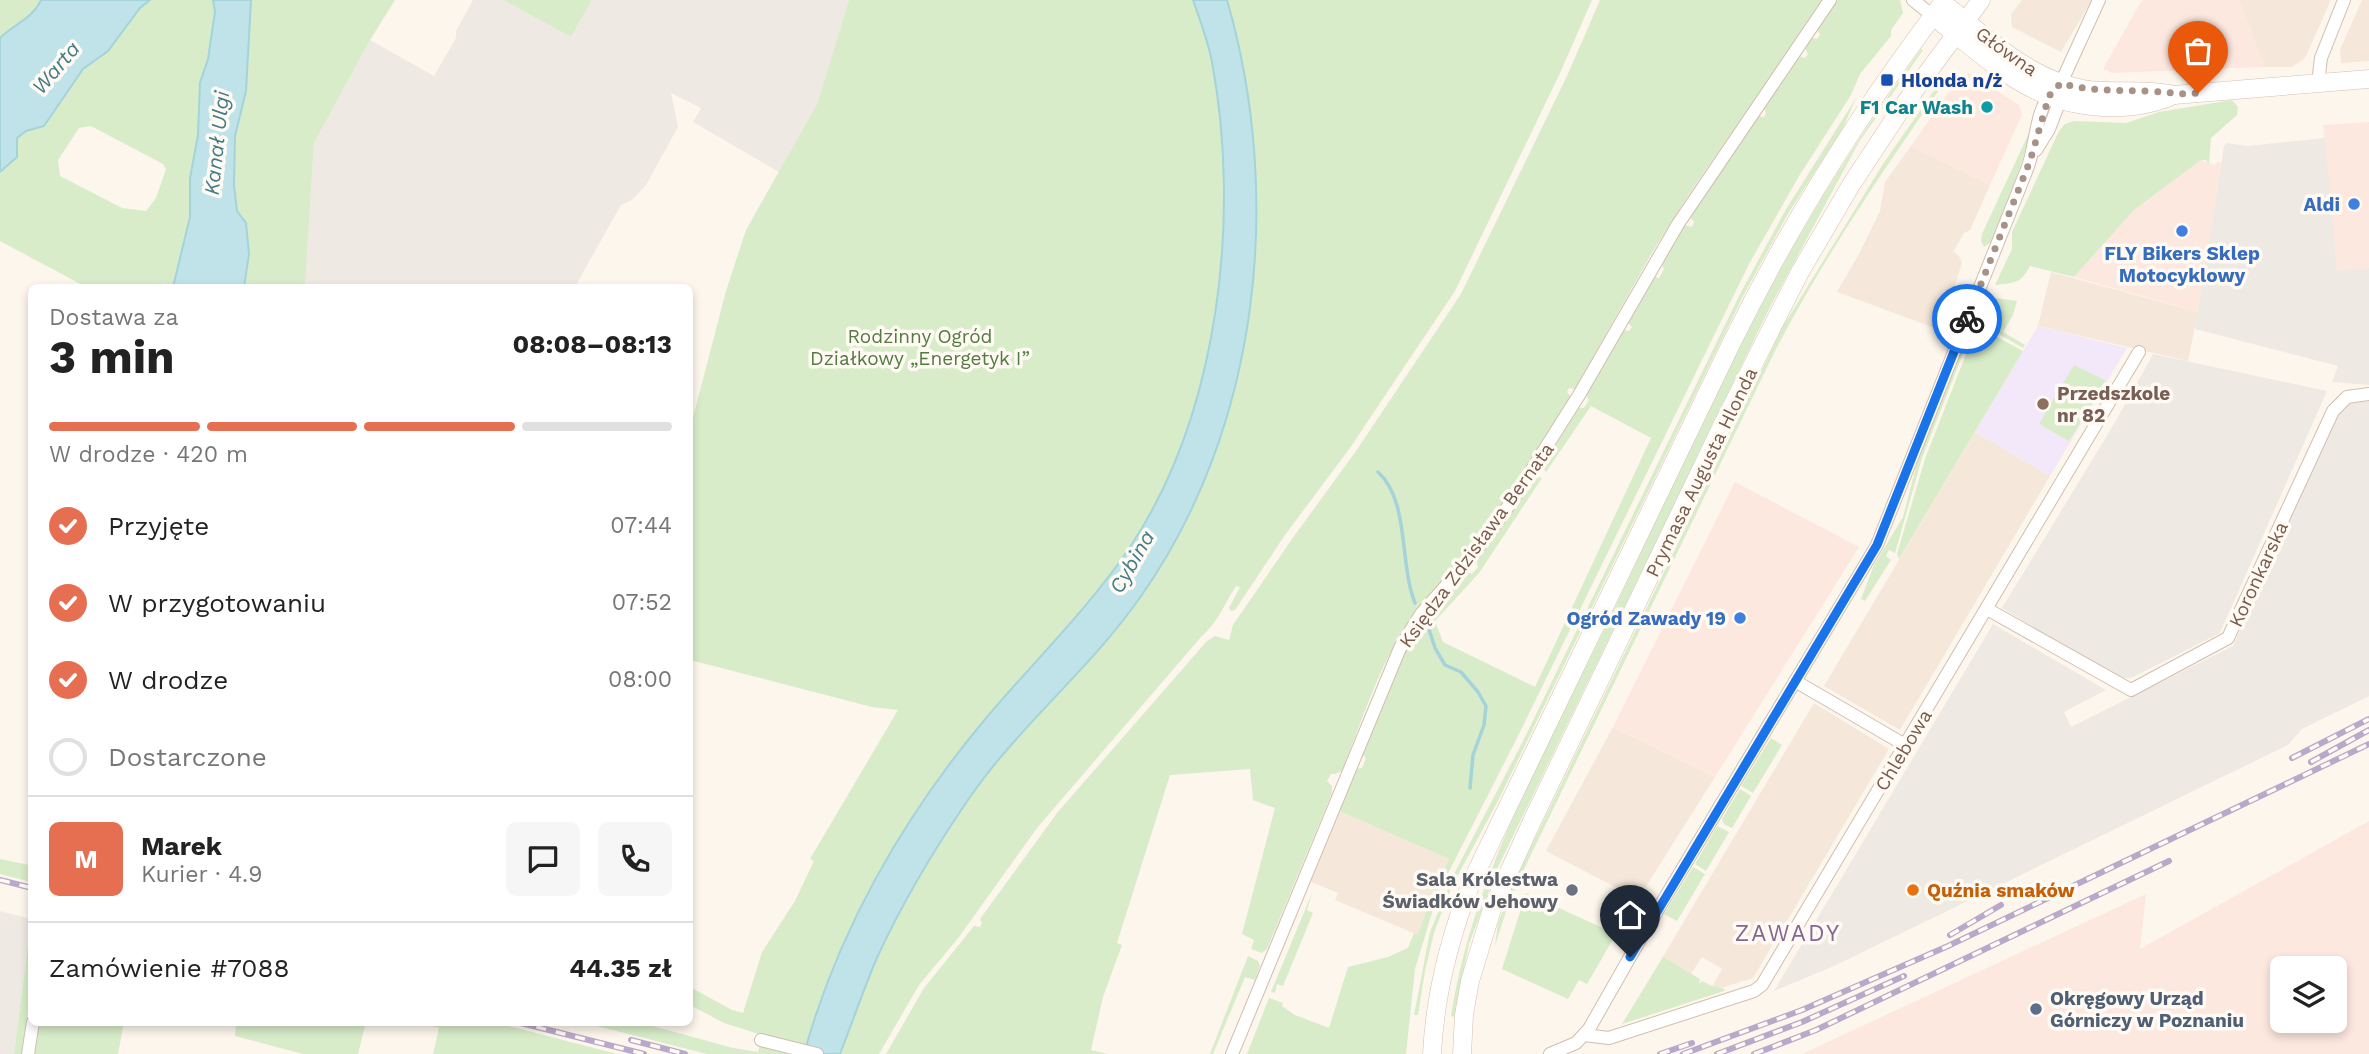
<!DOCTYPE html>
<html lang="pl">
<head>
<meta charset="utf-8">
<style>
  :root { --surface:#fff; --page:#f6f6f6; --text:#222; --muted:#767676; --line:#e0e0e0; --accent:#e76f51 }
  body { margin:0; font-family:"Work Sans",sans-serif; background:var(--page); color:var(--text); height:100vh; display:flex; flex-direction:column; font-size:26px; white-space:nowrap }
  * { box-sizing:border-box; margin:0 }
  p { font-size:23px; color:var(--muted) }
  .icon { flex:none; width:38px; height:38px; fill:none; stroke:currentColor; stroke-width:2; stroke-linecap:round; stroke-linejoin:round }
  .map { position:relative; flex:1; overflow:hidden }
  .sheet { position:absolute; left:28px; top:284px; width:665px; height:742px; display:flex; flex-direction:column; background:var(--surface); border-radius:10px; box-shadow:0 4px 10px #0003 }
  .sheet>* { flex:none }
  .controls { position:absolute; left:2270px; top:956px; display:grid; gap:14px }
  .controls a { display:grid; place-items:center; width:77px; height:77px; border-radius:10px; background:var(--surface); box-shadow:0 4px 10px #0003; font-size:35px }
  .pin { position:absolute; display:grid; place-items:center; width:60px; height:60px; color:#fff; margin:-72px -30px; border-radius:50% 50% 50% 0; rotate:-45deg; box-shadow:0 0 7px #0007 }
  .pin .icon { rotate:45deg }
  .courier { position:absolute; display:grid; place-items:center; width:70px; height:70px; margin:-35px; border:5px solid #1a73e8; border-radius:50%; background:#fff; color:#222; box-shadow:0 2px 9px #0007 }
  .summary em { font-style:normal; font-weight:700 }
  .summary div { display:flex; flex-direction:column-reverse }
  .summary { display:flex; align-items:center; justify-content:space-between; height:119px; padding:0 21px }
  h1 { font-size:46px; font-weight:700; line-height:52px }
  .bar { display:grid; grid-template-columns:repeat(4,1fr); gap:10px 7px; align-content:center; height:84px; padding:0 21px }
  .bar i { height:9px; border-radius:5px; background:var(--line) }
  .bar .selected { background:var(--accent) }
  .bar p { grid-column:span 4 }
  .line { display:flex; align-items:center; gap:18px; padding:0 21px; border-top:2px solid var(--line) }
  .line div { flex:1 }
  .round { display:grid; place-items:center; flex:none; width:74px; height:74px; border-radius:10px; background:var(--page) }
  ol { padding:0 21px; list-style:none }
  li { display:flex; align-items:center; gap:21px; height:77px }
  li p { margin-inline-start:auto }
  li .icon { padding:7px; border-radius:50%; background:var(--accent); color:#fff; stroke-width:4 }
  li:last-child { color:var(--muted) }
  li i { width:38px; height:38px; border:4px solid var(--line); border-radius:50% }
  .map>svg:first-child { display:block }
  .residential { fill:#f5e8da }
  .commercial { fill:#fde8e0; fill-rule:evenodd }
  .industrial { fill:#efe9e4 }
  .education { fill:#f3e8fa }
  .green { fill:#d8ecc9; fill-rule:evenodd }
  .water { fill:#bfe3e8; stroke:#a5d3da; stroke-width:2 }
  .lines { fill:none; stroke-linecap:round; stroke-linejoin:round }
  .stream { stroke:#a5d3da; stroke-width:3.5 }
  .street-casing { stroke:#d1beb0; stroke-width:14 }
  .secondary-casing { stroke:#d6c0b0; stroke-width:19 }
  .street { stroke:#fff; stroke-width:12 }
  .secondary { stroke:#fff; stroke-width:18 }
  .rail-casing { stroke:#b9a8c9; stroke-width:6 }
  .rail { stroke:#fffaf3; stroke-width:3.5; stroke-dasharray:10; stroke-linecap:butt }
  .done { stroke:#a89285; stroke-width:7; stroke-dasharray:0 12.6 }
  .route { stroke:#1a73e8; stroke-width:9 }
  .transit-dot { fill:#1a4fb4; stroke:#fffaf3; stroke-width:2.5 }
  .culture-dot { fill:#0f9aa8; stroke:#fffaf3; stroke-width:2.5 }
  .shop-dot { fill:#3f7fe0; stroke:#fffaf3; stroke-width:2.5 }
  .education-dot { fill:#8d6e63; stroke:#fffaf3; stroke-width:2.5 }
  .worship-dot { fill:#6b7280; stroke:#fffaf3; stroke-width:2.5 }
  .food-dot { fill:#e8710a; stroke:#fffaf3; stroke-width:2.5 }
  .service-dot { fill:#5c6f8a; stroke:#fffaf3; stroke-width:2.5 }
  .labels { text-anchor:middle; stroke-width:7; stroke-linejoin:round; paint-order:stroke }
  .street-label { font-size:19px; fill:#7a5c4d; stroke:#fffaf3 }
  .transit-label { font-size:19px; font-weight:bold; fill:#164399; stroke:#fffaf3; text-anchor:start }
  .culture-label { font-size:19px; font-weight:bold; fill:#0d838f; stroke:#fffaf3; text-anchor:end }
  .shop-label { font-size:19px; font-weight:bold; fill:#366cbe; stroke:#fffaf3; text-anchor:end }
  .park-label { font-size:19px; fill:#537a41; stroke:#fffaf3 }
  .education-label { font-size:19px; font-weight:bold; fill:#785e54; stroke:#fffaf3; text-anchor:start }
  .worship-label { font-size:19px; font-weight:bold; fill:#5b616d; stroke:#fffaf3; text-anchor:end }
  .food-label { font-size:19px; font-weight:bold; fill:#c56008; stroke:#fffaf3; text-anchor:start }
  .service-label { font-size:19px; font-weight:bold; fill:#4e5e75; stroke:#fffaf3; text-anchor:start }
  .water-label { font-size:21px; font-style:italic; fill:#437c86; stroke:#fffaf3 }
  .quarter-label { font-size:23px; letter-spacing:2px; fill:#846695; stroke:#fffaf3 }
</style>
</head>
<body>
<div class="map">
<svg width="2369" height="1054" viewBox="0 0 2369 1054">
  <rect width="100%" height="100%" fill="#fdf6ec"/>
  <g class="residential">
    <polygon points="2022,0 2092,0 2061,52 2012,27 2011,14"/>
    <polygon points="2239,0 2331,0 2305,58 2292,67 2264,67"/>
    <polygon points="2362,0 2369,0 2369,61 2341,63 2340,50"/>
    <polygon points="1911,146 1990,185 1970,230 1964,233 1953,252 1959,256 1962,263 1940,330 1837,292 1859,254 1880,211 1885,182"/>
    <polygon points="2051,272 2198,312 2188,361 2038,326"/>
    <polygon points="1975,432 2050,476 1900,730 1824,686"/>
    <polygon points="1814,703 1889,749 1753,978 1709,992 1722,969 1702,957 1689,977 1661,960"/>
    <polygon points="1613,727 1715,777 1638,899 1546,851"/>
    <polygon points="1339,811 1449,859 1434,891 1418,935 1335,900 1338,893 1309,881"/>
  </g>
  <g class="commercial">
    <polygon points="2142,0 2239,0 2264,67 2112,73 2103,69"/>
    <polygon points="1969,73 2019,105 2022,115 1990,185 1911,146 1950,91"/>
    <polygon points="2369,122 2369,268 2337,272 2323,125"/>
    <polygon points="2201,160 2215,165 2218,161 2221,163 2198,312 2074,277 2134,210"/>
    <polygon points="1735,482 1859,547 1715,777 1613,727"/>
    <path d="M2369,821V1054H1802L2146,894L2140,949ZM2282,968H2334V1020H2282Z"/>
  </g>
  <g class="industrial">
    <polygon points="473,0 503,0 571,37 592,0 849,0 817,104 779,172 693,122 701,108 671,93 678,127 646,185 632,200 621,205 575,287 305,287 314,143 370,40 434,76 456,38 456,31"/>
    <polygon points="2325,138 2337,271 2369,268 2369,385 2332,382 2338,366 2195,329 2224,146 2227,143 2248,146"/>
    <polygon points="2153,354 2327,391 2220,633 2131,678 2119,678 2002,608 2114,424"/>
    <polygon points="2345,395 2369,400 2369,696 2302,729 2288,745 1834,966 1774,991 1993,624 2106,690 2064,712 2071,727 2233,646"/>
    <polygon points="0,911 31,919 14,1054 0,1054"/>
  </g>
  <polygon class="education" points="2038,326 2127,348 2050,476 1975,432"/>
  <g class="green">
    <path d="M0,0H41C33,18 13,25 0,38Z"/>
    <path d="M150,0H213L215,12L208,59L200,84L198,135L190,178V217L173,287H86L0,241V173L17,157V138L26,131L44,126L83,69L108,51L140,8ZM91,126L163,164L166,169L156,198L146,211L122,208L60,176L58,160L79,128Z"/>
    <polygon points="251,0 395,0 370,40 314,143 305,287 244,287 249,253 246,223 237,211 234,185 235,136 246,91"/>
    <polygon points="503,0 592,0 571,37"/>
    <polygon points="849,0 1206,0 1239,138 1202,439 1058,657 804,1054 707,1054 581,1022 638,1022 733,1048 758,1052 762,1035 724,1023 690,1005 690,987 732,1010 743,1013 762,952 795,901 814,861 810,859 898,710 872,707 690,660 690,429 726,291 746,230 817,104"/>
    <path d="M1224,0H1592L1560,73L1455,291L1350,448L1285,535L1235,610L1231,611L1229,608L1240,587L1236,586C1223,606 1219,621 1201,637L1037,828L959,937L919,985L879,1054H840L848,1033L836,982L1022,705L1223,414Z"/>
    <path d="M1600,0H1824L1691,191L1653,251L1575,389L1569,388L1567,392L1571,397C1540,447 1510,497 1474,544C1454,571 1428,592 1409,621C1379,665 1362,721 1342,771L1335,774H1331L1327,781L1332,786V793L1267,949L1262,953L1251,949L1254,940L1242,934L1275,808L1253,800L1250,769L1170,775L1117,943L1122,945L1103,997L1091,1050L1108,1054H886L924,988L974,926L980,927L982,923L980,919L1057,813L1207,641L1215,636L1229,640L1233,625L1292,539L1356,451L1461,294L1567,76Z"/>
    <path d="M1838,0H1900L1903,13L1891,30V36L1860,74L1851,95L1799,176L1749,264L1518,736L1438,893L1415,969L1406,1054H1247L1269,998L1283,1003L1282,1006L1295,1015L1329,1028L1348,967L1388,957L1408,948L1414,933L1418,934L1434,891L1449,859L1339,811L1356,769L1362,768L1366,758L1362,754C1383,704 1400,647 1436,605L1441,607L1445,603L1442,598L1467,572L1472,574L1478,567L1476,561L1536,476L1542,478L1479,573L1435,621L1443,642L1535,687L1651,438L1591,406L1546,472L1542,467L1579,408H1584L1589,400L1586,395L1623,330L1629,331L1632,327L1627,322L1653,276L1659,278L1664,269L1661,264L1684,225L1692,227L1694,222L1690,217L1758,116L1764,117L1766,113L1764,108L1799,56L1805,58L1808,54L1805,48L1812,38L1817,39L1820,35L1817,30Z"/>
    <path d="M1921,49L1923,50L1859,142L1770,307L1498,867L1469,944L1454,1017L1451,1016C1473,875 1547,747 1609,620C1669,494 1726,366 1794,245C1833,177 1876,112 1921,49Z"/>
    <path d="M1944,76L1946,80C1885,168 1823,258 1774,353L1527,863L1508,905L1495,946L1498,923L1513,884L1782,328L1883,164Z"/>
    <polygon points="1856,98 1843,128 1789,212 1743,296 1498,801 1451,888 1434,933 1425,971 1418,1015 1414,1015 1430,932 1454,874 1524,739 1740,294 1785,211"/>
    <path d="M2232,100L2238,107L2237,115L2211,138L2209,164L2206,160H2201L2134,210L2074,277L2030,266C2020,284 2015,283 1995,285L2012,249V232L2059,131L2065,124L2074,121L2126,123L2159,112Z"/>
    <polygon points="2035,120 2017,176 1991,242 1984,247 1981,241 1982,234"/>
    <polygon points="1995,298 2017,301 2013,315 2003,332 2025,345 2023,348 1978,322 1987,301"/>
    <polygon points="1983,303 1922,458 1895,553 1889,550 1886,556 1891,560 1865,601 1861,599 1874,565 1903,517 1918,459 1977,309"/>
    <polygon points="1977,326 2023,351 1899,559 1897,554 1925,459"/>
    <polygon points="2074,365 2106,381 2069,441 2039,424"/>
    <polygon points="1771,738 1782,745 1753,793 1741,786"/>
    <polygon points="1740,789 1751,796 1732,828 1724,824 1722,819"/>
    <polygon points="1717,826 1729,832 1706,871 1695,864"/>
    <polygon points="0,859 29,865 31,863 31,882 0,874"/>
    <polygon points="1693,867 1705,874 1677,921 1664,914"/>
    <polygon points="1312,893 1307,910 1313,913 1283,986 1277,984 1275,993 1271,992"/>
    <polygon points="1526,893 1616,934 1587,984 1579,980 1568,999 1502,969"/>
    <polygon points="31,920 31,989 22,1054 14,1054"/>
    <polygon points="1248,956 1258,961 1260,966 1255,980 1245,977 1213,1054 1210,1054"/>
    <polygon points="1663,957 1700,979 1699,984 1702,981 1712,986 1725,989 1724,991 1622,1024"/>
    <polygon points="38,1022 124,1022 118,1054 33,1054"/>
    <polygon points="236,1022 366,1022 358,1054 303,1054 235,1036"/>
    <polygon points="416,1022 493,1022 617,1054 433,1054 439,1028"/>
  </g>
  <g class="water">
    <path d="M41,0H150L140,8L108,51L83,69L44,126L26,131L17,138V157L0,172V38C13,25 33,18 41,0Z"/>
    <polygon points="213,0 251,0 246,91 235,136 234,185 237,211 246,223 249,254 244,287 173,287 190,217 190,178 198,135 200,83 208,59 215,12"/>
    <path d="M1193,0H1227C1284,197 1260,429 1139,599C1089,670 1020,725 970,797C935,848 902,903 876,960C863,991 852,1023 840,1054H804C837,933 902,819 982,723C1031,664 1087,611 1130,547C1219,413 1241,218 1212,62C1208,41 1200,20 1193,0Z"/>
  </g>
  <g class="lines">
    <g class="stream">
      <path d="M1378,472C1410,501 1399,564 1415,603"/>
      <polyline points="1428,626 1435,648 1445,665 1461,672 1478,692 1486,706 1484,725 1473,755 1470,788"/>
    </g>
    <defs>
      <g id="street">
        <polyline points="1913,0 1933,16"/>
        <polyline points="2318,83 2321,58 2344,0"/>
        <polyline points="2036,150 2049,129 2060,100 2061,83 2099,0"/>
        <polyline points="1987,609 2131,690 2228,638 2333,411 2347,397 2369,394"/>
        <polyline points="1795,681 1905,745"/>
        <polyline points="1584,1035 1609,1038 1754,991 1762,985 2139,352"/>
        <polyline points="761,1040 817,1054"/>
        <polyline points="28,1054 33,1022"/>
        <polyline points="1232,1054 1400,648 1421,614 1470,559 1512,501 1579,395 1678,224 1830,0"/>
        <path d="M1550,1054L1576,1043L1589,1029L1642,936L1877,545L2018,192C2022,181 2027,171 2030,160C2036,139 2037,107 2053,91"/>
      </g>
      <g id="secondary">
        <path d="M1943,3C1985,36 2028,79 2083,89C2113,94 2144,88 2174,95L2369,79"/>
        <path d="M1933,16C1962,39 2000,73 2033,89C2074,110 2131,114 2174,95"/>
        <path d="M1432,1054C1435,994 1449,939 1471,883L1731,344C1791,222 1863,107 1945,0"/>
        <polyline points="1462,1054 1464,1015 1470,981 1492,909 1534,817 1722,426 1800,272 1851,185 1903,106 1981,0"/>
      </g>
    </defs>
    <use href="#street" class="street-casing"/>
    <use href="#secondary" class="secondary-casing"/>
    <use href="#street" class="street"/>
    <use href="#secondary" class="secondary"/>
    <defs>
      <g id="rail">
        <polyline points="2292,758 2369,719"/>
        <polyline points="2311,762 2369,730"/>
        <polyline points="0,880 32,888"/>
        <polyline points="1950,935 2001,905"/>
        <polyline points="517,1022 644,1054"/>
        <polyline points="631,1040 685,1054"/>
        <polyline points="1660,1054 1692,1043"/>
        <polyline points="1683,1054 1802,1010 1948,946 2369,744"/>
        <polyline points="1717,1054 1802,1022 1904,976"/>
        <polyline points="1754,1054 1816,1030 2169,861"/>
      </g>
    </defs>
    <use href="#rail" class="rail-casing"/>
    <use href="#rail" class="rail"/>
  </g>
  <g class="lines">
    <path class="done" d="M1967,319L2030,161L2049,96L2061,83C2090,92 2119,90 2149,91C2168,92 2178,95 2198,93"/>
    <polyline class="route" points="1630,957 1877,545 1967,319"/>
  </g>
  <rect class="transit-dot" x="1880" y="73" width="14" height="14" rx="3.5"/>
  <circle class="culture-dot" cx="1987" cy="107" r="7"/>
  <g class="shop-dot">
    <circle cx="2354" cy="204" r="7"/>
    <circle cx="2182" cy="231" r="7"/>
    <circle cx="1740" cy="618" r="7"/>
  </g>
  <circle class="education-dot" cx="2043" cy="404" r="7"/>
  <circle class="worship-dot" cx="1572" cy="890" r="7"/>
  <circle class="food-dot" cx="1913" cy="890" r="7"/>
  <circle class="service-dot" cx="2036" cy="1009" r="7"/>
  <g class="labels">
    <g class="street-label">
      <text transform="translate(2007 51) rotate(35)" y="7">Główna</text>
      <text transform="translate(1701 472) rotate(-64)" y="7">Prymasa Augusta Hlonda</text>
      <text transform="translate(1476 545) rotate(-54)" y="7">Księdza Zdzisława Bernata</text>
      <text transform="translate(2258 574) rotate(-65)" y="7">Koronkarska</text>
      <text transform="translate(1903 750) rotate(-59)" y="7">Chlebowa</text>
    </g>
    <g class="transit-label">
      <text x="1901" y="87">Hlonda n/ż</text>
    </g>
    <g class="culture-label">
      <text x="1973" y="114">F1 Car Wash</text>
    </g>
    <g class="shop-label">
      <text x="2340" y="211">Aldi</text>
      <text x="2182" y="260" text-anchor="middle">FLY Bikers Sklep<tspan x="2182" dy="22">Motocyklowy</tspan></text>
      <text x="1726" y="625">Ogród Zawady 19</text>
    </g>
    <g class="park-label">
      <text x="920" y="343">Rodzinny Ogród<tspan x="920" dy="22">Działkowy „Energetyk I”</tspan></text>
    </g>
    <g class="education-label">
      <text x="2057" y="400">Przedszkole<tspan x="2057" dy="22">nr 82</tspan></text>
    </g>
    <g class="worship-label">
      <text x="1558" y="886">Sala Królestwa<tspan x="1558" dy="22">Świadków Jehowy</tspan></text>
    </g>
    <g class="food-label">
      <text x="1927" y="897">Quźnia smaków</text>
    </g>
    <g class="service-label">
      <text x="2050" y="1005">Okręgowy Urząd<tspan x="2050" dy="22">Górniczy w Poznaniu</tspan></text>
    </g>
    <g class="water-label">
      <text transform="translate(56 68) rotate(-50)" y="7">Warta</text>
      <text transform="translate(217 143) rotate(-84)" y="7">Kanał Ulgi</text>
      <text transform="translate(1132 562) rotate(-60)" y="7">Cybina</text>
    </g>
    <g class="quarter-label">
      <text x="1788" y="941">ZAWADY</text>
    </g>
  </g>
</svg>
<div class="controls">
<a><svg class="icon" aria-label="layers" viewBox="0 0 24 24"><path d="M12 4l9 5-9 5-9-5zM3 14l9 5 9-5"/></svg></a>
</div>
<div class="pin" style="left:2198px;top:93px;background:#ea580c"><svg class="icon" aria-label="bag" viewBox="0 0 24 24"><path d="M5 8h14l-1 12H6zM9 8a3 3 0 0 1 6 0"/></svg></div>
<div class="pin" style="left:1630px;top:957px;background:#1f2937"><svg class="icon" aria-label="home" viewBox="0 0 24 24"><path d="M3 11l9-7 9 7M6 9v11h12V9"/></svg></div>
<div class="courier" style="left:1967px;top:319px"><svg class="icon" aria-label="bike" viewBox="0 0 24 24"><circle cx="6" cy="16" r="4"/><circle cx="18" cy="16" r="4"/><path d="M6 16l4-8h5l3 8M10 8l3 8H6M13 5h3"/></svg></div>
<section class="sheet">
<div class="summary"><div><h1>3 min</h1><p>Dostawa za</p></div><em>08:08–08:13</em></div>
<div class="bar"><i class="selected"></i><i class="selected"></i><i class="selected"></i><i></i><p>W drodze · 420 m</p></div>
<ol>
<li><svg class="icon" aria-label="check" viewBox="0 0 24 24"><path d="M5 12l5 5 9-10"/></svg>Przyjęte<p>07:44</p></li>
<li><svg class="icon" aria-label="check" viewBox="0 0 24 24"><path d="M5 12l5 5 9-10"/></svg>W przygotowaniu<p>07:52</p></li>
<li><svg class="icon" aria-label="check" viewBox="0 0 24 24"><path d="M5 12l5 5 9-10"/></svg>W drodze<p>08:00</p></li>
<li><i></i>Dostarczone</li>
</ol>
<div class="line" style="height:126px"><b class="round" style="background:var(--accent);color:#fff">M</b><div><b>Marek</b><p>Kurier · 4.9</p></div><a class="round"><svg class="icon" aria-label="chat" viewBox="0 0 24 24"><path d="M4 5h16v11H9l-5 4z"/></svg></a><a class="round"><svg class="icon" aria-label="phone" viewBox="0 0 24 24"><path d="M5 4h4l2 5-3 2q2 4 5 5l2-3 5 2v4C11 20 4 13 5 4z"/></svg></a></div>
<div class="line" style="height:91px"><div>Zamówienie #7088</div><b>44.35 zł</b></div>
</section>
</div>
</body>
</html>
